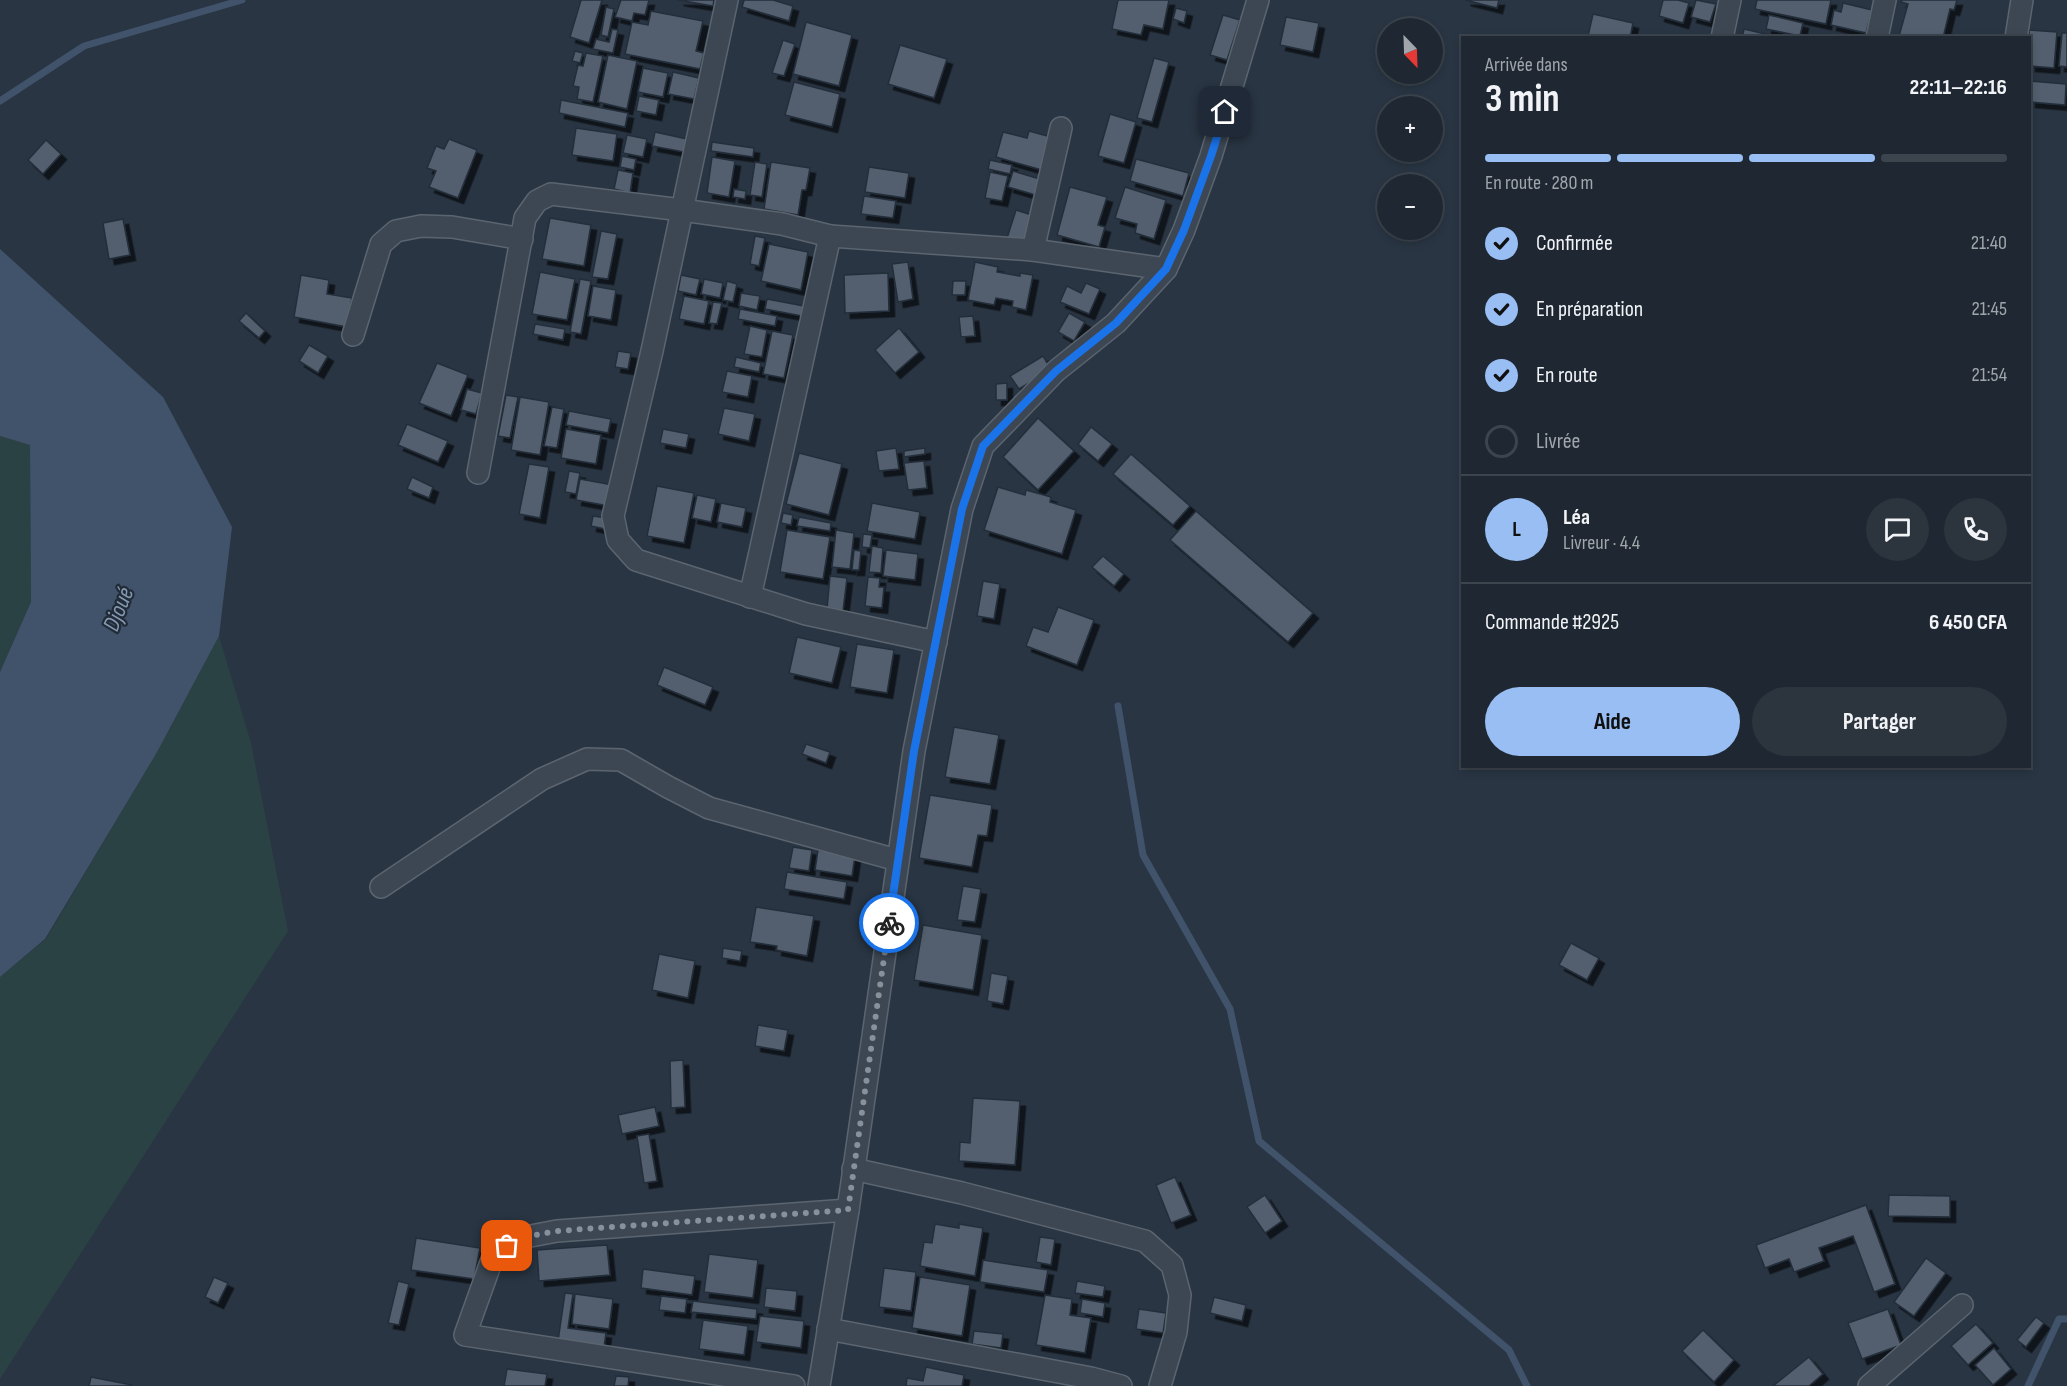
<!DOCTYPE html>
<html lang="fr">
<head>
<meta charset="utf-8">
<style>
  :root { --surface:#1f2832; --page:#2c343e; --text:#f1f3f6; --muted:#a1a6ac; --line:#3c444d; --accent:#98bef4 }
  body { margin:0; font-family:"Sofia Sans Condensed",sans-serif; background:var(--page); color:var(--text); height:100vh; display:flex; flex-direction:column; font-size:22px; white-space:nowrap }
  * { box-sizing:border-box; margin:0 }
  p { font-size:20px; color:var(--muted) }
  .icon { flex:none; width:33px; height:33px; fill:none; stroke:currentColor; stroke-width:2; stroke-linecap:round; stroke-linejoin:round }
  .map { position:relative; flex:1; overflow:hidden }
  .drawer { position:absolute; left:1461px; top:36px; width:570px; height:732px; display:flex; flex-direction:column; background:var(--surface); border-radius:0px; box-shadow:0 3px 9px #0003,0 0 0 2px var(--line) }
  .drawer>* { flex:none }
  .needle { width:39px; rotate:157deg }
  .buttons { position:absolute; left:1377px; top:18px; display:grid; gap:12px }
  .buttons a { display:grid; place-items:center; width:66px; height:66px; border-radius:50%; background:var(--surface); box-shadow:0 3px 9px #0003,0 0 0 2px var(--line); font-size:30px }
  .pin { position:absolute; display:grid; place-items:center; width:51px; height:51px; color:#fff; margin:-26px; border-radius:12px; box-shadow:0 3px 9px #0006 }
  .courier { position:absolute; display:grid; place-items:center; width:60px; height:60px; margin:-30px; border:4px solid #1a73e8; border-radius:50%; background:#fff; color:#222; box-shadow:0 2px 8px #0007 }
  .head em { font-style:normal; font-weight:700 }
  .head div { display:flex; flex-direction:column-reverse }
  .head { display:flex; align-items:center; justify-content:space-between; height:102px; padding:0 24px }
  h1 { font-size:39px; font-weight:700; line-height:45px }
  .bar { display:grid; grid-template-columns:repeat(4,1fr); gap:9px 6px; align-content:center; height:72px; padding:0 24px }
  .bar i { height:8px; border-radius:4px; background:var(--line) }
  .bar .current { background:var(--accent) }
  .bar p { grid-column:span 4 }
  .line { display:flex; align-items:center; gap:15px; padding:0 24px; border-top:2px solid var(--line) }
  .line div { flex:1 }
  .round { display:grid; place-items:center; flex:none; width:63px; height:63px; border-radius:32px; background:var(--page) }
  ol { padding:0 24px; list-style:none }
  li { display:flex; align-items:center; gap:18px; height:66px }
  li p { margin-inline-start:auto }
  li .icon { padding:6px; border-radius:50%; background:var(--accent); color:#111; stroke-width:4 }
  li:last-child { color:var(--muted) }
  li i { width:33px; height:33px; border:3px solid var(--line); border-radius:50% }
  .primary-button { display:flex; gap:12px; margin-top:auto; padding:12px 24px }
  .primary-button a { flex:1; height:69px; border-radius:36px; background:var(--accent); color:#111; font-size:24px; font-weight:700; line-height:69px; text-align:center }
  .primary-button a+a { background:var(--page); color:var(--text) }
  .map>svg:first-child { display:block }
  .green { fill:#2b4244 }
  .water { fill:#40536b }
  .lines { fill:none; stroke-linecap:round; stroke-linejoin:round }
  .stream { stroke:#40536b; stroke-width:7 }
  .building { fill:#525e6e; stroke:#242e3a; stroke-width:1.5; filter:url(#shadow) }
  .minor-casing { stroke:#5b6570; stroke-width:24 }
  .minor { stroke:#3d4753; stroke-width:21 }
  .done { stroke:#87919c; stroke-width:6; stroke-dasharray:0 10.8 }
  .route { stroke:#1a73e8; stroke-width:8 }
  .labels { text-anchor:middle; stroke-width:4.5; stroke-linejoin:round; paint-order:stroke }
  .water-label { font-size:24px; font-style:italic; fill:#8498b2; stroke:#222c38 }
</style>
</head>
<body>
<div class="map">
<svg width="2067" height="1386" viewBox="0 0 2067 1386">
  <defs>
    <filter id="shadow"><feDropShadow dx="5.5" dy="5.5" stdDeviation="0" flood-color="#0009"/></filter>
  </defs>
  <rect width="100%" height="100%" fill="#293543"/>
  <g class="green">
    <polygon points="0,436 30,445 31,602 0,672"/>
    <polygon points="219,636 251,743 288,931 0,1379 0,977 46,939 156,754"/>
  </g>
  <polygon class="water" points="0,249 163,397 232,527 219,636 156,754 45,939 0,977 0,672 31,602 30,445 0,436"/>
  <g class="lines">
    <g class="stream">
      <polyline points="0,101 84,46 242,0"/>
      <polyline points="1118,706 1143,855 1230,1009 1259,1141 1509,1350 1527,1386"/>
      <polyline points="2028,1386 2059,1319 2067,1319"/>
    </g>
  </g>
  <g class="building">
    <polygon points="581,0 602,0 589,43 570,37"/>
    <polygon points="621,0 649,0 645,15 634,13 632,21 615,17"/>
    <polygon points="678,0 714,0 713,6"/>
    <polygon points="744,0 773,0 793,6 789,21 742,7"/>
    <polygon points="1118,0 1169,0 1163,29 1144,25 1141,35 1112,29"/>
    <polygon points="1465,0 1499,0 1497,8"/>
    <polygon points="1663,0 1678,0 1689,3 1683,23 1659,16"/>
    <polygon points="1696,0 1716,4 1710,22 1691,17"/>
    <polygon points="1757,0 1831,0 1826,24 1755,9"/>
    <polygon points="1902,0 1957,0 1954,10 1950,9 1943,38 1899,36 1908,4 1901,2"/>
    <polygon points="1843,3 1872,10 1866,33 1831,25 1834,10 1841,12"/>
    <polygon points="606,7 614,9 608,37 601,35"/>
    <polygon points="1176,8 1187,11 1184,23 1173,19"/>
    <polygon points="651,11 703,21 696,51 704,53 700,69 625,54 632,22 648,25"/>
    <polygon points="1593,14 1633,23 1630,38 1588,36"/>
    <polygon points="1223,15 1240,20 1227,60 1210,55"/>
    <polygon points="1769,15 1803,23 1800,36 1766,29"/>
    <polygon points="1286,17 1319,23 1313,52 1280,45"/>
    <polygon points="806,22 852,35 839,86 793,74"/>
    <polygon points="612,29 618,30 613,53 593,49 596,39 609,42"/>
    <polygon points="1744,29 1774,36 1773,38 1742,38"/>
    <polygon points="2029,30 2057,32 2054,68 2030,66"/>
    <polygon points="2062,33 2067,33 2067,67 2059,66"/>
    <polygon points="783,40 795,44 784,76 772,73"/>
    <polygon points="900,45 947,59 934,98 888,84"/>
    <polygon points="575,51 583,53 580,63 572,61"/>
    <polygon points="586,53 603,56 593,102 577,99 579,87 573,86 578,65 583,66"/>
    <polygon points="608,55 637,61 627,109 598,102"/>
    <polygon points="1154,58 1169,62 1152,122 1137,118"/>
    <polygon points="643,68 668,73 663,97 638,92"/>
    <polygon points="673,72 699,78 694,99 668,94"/>
    <polygon points="2030,81 2066,84 2065,105 2030,102"/>
    <polygon points="794,82 840,94 832,127 785,115"/>
    <polygon points="639,96 659,100 656,115 636,111"/>
    <polygon points="561,100 628,113 625,127 559,113"/>
    <polygon points="1110,114 1136,122 1124,163 1098,156"/>
    <polygon points="576,128 617,134 613,161 572,155"/>
    <polygon points="1029,131 1051,137 1042,170 996,157 1003,132 1027,138"/>
    <polygon points="655,132 687,139 684,152 652,146"/>
    <polygon points="627,135 647,139 643,157 623,153"/>
    <polygon points="449,139 477,150 458,198 429,187 436,171 427,168 436,146 444,149"/>
    <polygon points="46,140 61,154 43,174 28,160"/>
    <polygon points="712,142 754,148 753,157 711,151"/>
    <polygon points="622,156 636,159 634,170 620,167"/>
    <polygon points="712,157 735,161 729,197 707,193"/>
    <polygon points="1136,159 1189,173 1183,196 1130,181"/>
    <polygon points="990,160 1012,165 1010,174 988,169"/>
    <polygon points="755,162 767,164 762,197 750,195"/>
    <polygon points="771,162 810,168 806,190 802,190 798,215 764,209"/>
    <polygon points="869,167 909,173 905,198 865,192"/>
    <polygon points="618,170 633,173 630,193 614,189"/>
    <polygon points="1013,171 1043,180 1039,196 1008,187"/>
    <polygon points="990,172 1008,176 1002,201 985,198"/>
    <polygon points="1070,187 1107,197 1098,225 1105,227 1099,247 1057,235"/>
    <polygon points="1125,187 1166,200 1154,239 1135,233 1137,224 1115,218"/>
    <polygon points="734,189 746,191 745,199 733,197"/>
    <polygon points="864,196 896,201 893,218 861,214"/>
    <polygon points="1016,210 1035,216 1026,244 1007,238"/>
    <polygon points="550,218 591,225 584,266 542,259"/>
    <polygon points="123,219 130,255 109,259 103,223"/>
    <polygon points="601,231 617,234 608,279 592,277"/>
    <polygon points="755,236 765,238 759,266 750,264"/>
    <polygon points="769,244 808,252 801,290 761,281"/>
    <polygon points="908,262 913,299 898,302 892,264"/>
    <polygon points="975,262 998,267 997,272 1020,276 1020,273 1033,275 1026,310 1012,307 1013,301 996,298 994,305 968,300"/>
    <polygon points="540,272 575,279 567,320 532,314"/>
    <polygon points="888,273 889,311 845,313 844,275"/>
    <polygon points="301,275 329,280 327,294 352,298 347,327 294,317"/>
    <polygon points="681,275 700,279 696,295 678,291"/>
    <polygon points="580,279 591,281 581,334 570,332"/>
    <polygon points="704,279 723,283 720,298 701,294"/>
    <polygon points="727,281 737,284 733,302 723,300"/>
    <polygon points="953,281 966,281 965,295 952,295"/>
    <polygon points="1086,283 1100,289 1089,314 1060,302 1067,286 1081,293"/>
    <polygon points="593,286 616,290 611,320 588,316"/>
    <polygon points="741,293 760,296 757,310 739,306"/>
    <polygon points="684,296 709,301 704,324 679,319"/>
    <polygon points="767,299 804,306 802,316 765,309"/>
    <polygon points="713,302 722,303 717,324 709,323"/>
    <polygon points="740,309 777,316 775,326 738,319"/>
    <polygon points="246,313 265,331 259,338 239,321"/>
    <polygon points="1069,313 1085,322 1074,341 1058,332"/>
    <polygon points="973,316 975,336 961,337 959,317"/>
    <polygon points="535,324 565,329 563,340 533,334"/>
    <polygon points="750,326 767,330 762,357 744,354"/>
    <polygon points="899,328 919,352 895,373 875,350"/>
    <polygon points="772,331 793,335 784,378 763,374"/>
    <polygon points="309,345 328,356 318,373 299,361"/>
    <polygon points="618,351 631,353 628,369 615,367"/>
    <polygon points="1043,356 1051,370 1019,389 1010,376"/>
    <polygon points="736,357 761,363 759,372 734,367"/>
    <polygon points="437,363 468,375 451,416 419,403"/>
    <polygon points="727,371 752,376 748,397 722,392"/>
    <polygon points="1007,383 1007,400 996,400 996,384"/>
    <polygon points="467,389 482,393 476,414 461,410"/>
    <polygon points="506,395 518,397 510,438 498,436"/>
    <polygon points="520,397 549,402 540,455 511,450"/>
    <polygon points="552,407 564,409 557,448 544,446"/>
    <polygon points="724,408 755,414 749,441 718,434"/>
    <polygon points="569,411 611,419 608,433 566,425"/>
    <polygon points="1038,418 1074,451 1038,490 1003,457"/>
    <polygon points="407,424 448,441 438,462 398,445"/>
    <polygon points="1091,427 1112,444 1098,461 1078,444"/>
    <polygon points="566,429 601,435 596,464 561,458"/>
    <polygon points="663,429 689,434 686,448 660,443"/>
    <polygon points="896,448 899,469 879,471 876,451"/>
    <polygon points="925,448 925,454 904,457 904,451"/>
    <polygon points="799,453 842,464 829,515 786,504"/>
    <polygon points="1131,454 1190,506 1173,525 1113,474"/>
    <polygon points="924,461 927,488 908,490 904,463"/>
    <polygon points="529,464 549,467 540,518 519,514"/>
    <polygon points="569,471 580,473 576,494 565,492"/>
    <polygon points="412,477 433,487 429,498 407,489"/>
    <polygon points="580,479 613,485 609,506 576,500"/>
    <polygon points="657,486 694,493 684,543 647,536"/>
    <polygon points="998,487 1025,495 1026,490 1051,497 1050,502 1076,510 1062,554 984,530"/>
    <polygon points="697,495 716,499 711,522 692,518"/>
    <polygon points="721,503 746,508 742,527 717,522"/>
    <polygon points="872,503 920,512 915,539 867,531"/>
    <polygon points="1196,511 1313,613 1288,642 1170,540"/>
    <polygon points="783,513 793,515 791,525 781,523"/>
    <polygon points="593,516 607,518 605,529 591,526"/>
    <polygon points="799,517 831,523 830,531 797,526"/>
    <polygon points="787,530 830,537 823,579 780,572"/>
    <polygon points="836,530 854,533 850,569 832,567"/>
    <polygon points="863,534 872,535 870,548 862,547"/>
    <polygon points="872,546 883,548 881,573 869,572"/>
    <polygon points="854,550 861,551 859,570 852,570"/>
    <polygon points="886,550 918,554 915,580 883,576"/>
    <polygon points="1103,556 1124,574 1114,586 1092,567"/>
    <polygon points="830,576 847,578 843,611 827,609"/>
    <polygon points="868,577 880,578 879,587 884,587 882,608 865,606"/>
    <polygon points="983,581 1000,584 994,619 977,616"/>
    <polygon points="1058,607 1094,620 1077,665 1026,646 1033,627 1048,632"/>
    <polygon points="797,637 841,647 832,683 789,673"/>
    <polygon points="857,644 894,650 887,693 850,687"/>
    <polygon points="664,667 713,687 705,705 657,685"/>
    <polygon points="954,727 999,735 990,784 945,777"/>
    <polygon points="806,744 830,752 826,763 802,754"/>
    <polygon points="930,795 992,805 987,836 978,835 972,867 919,858"/>
    <polygon points="793,847 812,850 809,871 789,868"/>
    <polygon points="818,850 855,856 852,876 815,870"/>
    <polygon points="787,872 847,882 844,899 784,889"/>
    <polygon points="963,886 981,889 975,922 957,920"/>
    <polygon points="756,907 814,916 807,956 776,950 777,946 750,942"/>
    <polygon points="923,925 982,935 973,990 914,980"/>
    <polygon points="1571,943 1599,958 1587,980 1559,965"/>
    <polygon points="723,948 742,951 740,961 722,958"/>
    <polygon points="659,954 695,961 688,998 652,990"/>
    <polygon points="991,973 1008,976 1003,1004 987,1001"/>
    <polygon points="758,1025 788,1030 784,1051 755,1046"/>
    <polygon points="683,1060 685,1107 671,1108 670,1061"/>
    <polygon points="973,1098 1020,1101 1015,1165 959,1161 960,1142 970,1143"/>
    <polygon points="655,1107 659,1126 622,1134 618,1115"/>
    <polygon points="649,1134 657,1181 644,1183 637,1136"/>
    <polygon points="1175,1177 1191,1215 1171,1223 1156,1185"/>
    <polygon points="1265,1195 1282,1221 1265,1233 1247,1207"/>
    <polygon points="1889,1195 1950,1196 1950,1217 1888,1216"/>
    <polygon points="1866,1205 1895,1284 1874,1292 1853,1236 1819,1248 1824,1261 1794,1272 1789,1259 1765,1268 1756,1245"/>
    <polygon points="935,1224 959,1228 959,1224 983,1228 975,1276 920,1266 924,1242 932,1243"/>
    <polygon points="1040,1237 1055,1239 1051,1265 1036,1262"/>
    <polygon points="416,1238 480,1248 474,1279 411,1270"/>
    <polygon points="607,1245 610,1275 539,1281 537,1250"/>
    <polygon points="709,1254 758,1260 753,1298 704,1292"/>
    <polygon points="1926,1258 1946,1273 1914,1316 1894,1302"/>
    <polygon points="983,1260 1048,1270 1044,1292 980,1282"/>
    <polygon points="884,1268 916,1272 911,1311 879,1307"/>
    <polygon points="643,1269 695,1276 692,1295 641,1288"/>
    <polygon points="214,1277 228,1283 218,1303 205,1297"/>
    <polygon points="920,1277 970,1285 962,1336 912,1328"/>
    <polygon points="398,1281 409,1284 399,1325 388,1323"/>
    <polygon points="1077,1281 1105,1286 1103,1297 1075,1293"/>
    <polygon points="766,1288 797,1291 795,1311 764,1307"/>
    <polygon points="565,1293 573,1294 568,1328 606,1333 604,1347 558,1341"/>
    <polygon points="575,1294 613,1299 609,1329 572,1324"/>
    <polygon points="1045,1295 1072,1299 1070,1315 1091,1318 1085,1353 1036,1345"/>
    <polygon points="661,1296 687,1299 685,1313 659,1310"/>
    <polygon points="1214,1297 1246,1305 1242,1321 1210,1313"/>
    <polygon points="1082,1299 1105,1303 1103,1317 1080,1313"/>
    <polygon points="693,1301 757,1309 756,1319 691,1312"/>
    <polygon points="1139,1309 1166,1313 1163,1333 1136,1329"/>
    <polygon points="1888,1309 1901,1345 1862,1359 1848,1323"/>
    <polygon points="760,1316 804,1321 801,1348 756,1342"/>
    <polygon points="2036,1317 2044,1323 2026,1347 2017,1340"/>
    <polygon points="703,1320 748,1326 744,1355 699,1349"/>
    <polygon points="1976,1324 1993,1343 1968,1365 1951,1346"/>
    <polygon points="1703,1330 1734,1360 1714,1382 1682,1351"/>
    <polygon points="974,1331 1003,1334 1001,1348 972,1344"/>
    <polygon points="1994,1348 2011,1369 1993,1385 1975,1365"/>
    <polygon points="1809,1357 1823,1374 1809,1386 1773,1386"/>
    <polygon points="926,1367 964,1375 962,1386 906,1386 907,1378 923,1381"/>
    <polygon points="507,1369 547,1374 545,1386 504,1386"/>
    <polygon points="616,1376 629,1377 628,1386 614,1386"/>
    <polygon points="91,1377 132,1385 132,1386 89,1386"/>
  </g>
  <g class="lines">
    <defs>
      <g id="minor">
        <polyline points="727,0 652,351 613,516 618,540 636,560 806,614 936,642"/>
        <polyline points="1722,38 1730,0"/>
        <polyline points="1877,38 1885,0"/>
        <polyline points="2016,38 2022,0"/>
        <polyline points="1033,250 1061,128"/>
        <polyline points="353,335 381,244 396,231 421,226 452,227 522,239"/>
        <polyline points="478,473 525,218 537,201 551,194 682,210 782,224 830,236 1033,250 1166,269"/>
        <polyline points="750,597 830,236"/>
        <polyline points="381,887 542,779 587,759 621,760 668,787 709,808 897,860"/>
        <polyline points="853,1169 962,1193 1145,1241 1172,1265 1180,1295 1176,1332 1160,1386"/>
        <polyline points="828,1329 1091,1378 1121,1386"/>
        <polyline points="794,1386 465,1335 494,1254 520,1238 557,1231 848,1210"/>
        <polyline points="819,1386 848,1210 914,751 962,509 983,446 1056,371 1116,323 1166,269 1184,230 1211,156 1258,0"/>
        <polyline points="1869,1386 1962,1305"/>
      </g>
    </defs>
    <use href="#minor" class="minor-casing"/>
    <use href="#minor" class="minor"/>
  </g>
  <g class="lines">
    <polyline class="done" points="507,1246 520,1238 557,1231 848,1210 889,923"/>
    <polyline class="route" points="889,923 914,751 962,509 983,446 1056,371 1116,323 1166,269 1184,230 1211,156 1225,112"/>
  </g>
  <g class="labels">
    <g class="water-label">
      <text transform="translate(118 609) rotate(-68)" y="8">Djoué</text>
    </g>
  </g>
</svg>
<div class="buttons">
<a><svg class="needle" viewBox="-14 -14 28 28"><path d="M0-13l5 13h-10z" fill="#e53935"/><path d="M0 13l5-13h-10z" fill="#a1a6ac"/></svg></a>
<a>+</a>
<a>−</a>
</div>
<div class="pin" style="left:507px;top:1246px;background:#ea580c"><svg class="icon" aria-label="bag" viewBox="0 0 24 24"><path d="M5 8h14l-1 12H6zM9 8a3 3 0 0 1 6 0"/></svg></div>
<div class="pin" style="left:1225px;top:112px;background:#1f2937"><svg class="icon" aria-label="home" viewBox="0 0 24 24"><path d="M3 11l9-7 9 7M6 9v11h12V9"/></svg></div>
<div class="courier" style="left:889px;top:923px"><svg class="icon" aria-label="bike" viewBox="0 0 24 24"><circle cx="6" cy="16" r="4"/><circle cx="18" cy="16" r="4"/><path d="M6 16l4-8h5l3 8M10 8l3 8H6M13 5h3"/></svg></div>
<section class="drawer">
<div class="head"><div><h1>3 min</h1><p>Arrivée dans</p></div><em>22:11–22:16</em></div>
<div class="bar"><i class="current"></i><i class="current"></i><i class="current"></i><i></i><p>En route · 280 m</p></div>
<ol>
<li><svg class="icon" aria-label="check" viewBox="0 0 24 24"><path d="M5 12l5 5 9-10"/></svg>Confirmée<p>21:40</p></li>
<li><svg class="icon" aria-label="check" viewBox="0 0 24 24"><path d="M5 12l5 5 9-10"/></svg>En préparation<p>21:45</p></li>
<li><svg class="icon" aria-label="check" viewBox="0 0 24 24"><path d="M5 12l5 5 9-10"/></svg>En route<p>21:54</p></li>
<li><i></i>Livrée</li>
</ol>
<div class="line" style="height:108px"><b class="round" style="background:var(--accent);color:#111">L</b><div><b>Léa</b><p>Livreur · 4.4</p></div><a class="round"><svg class="icon" aria-label="chat" viewBox="0 0 24 24"><path d="M4 5h16v11H9l-5 4z"/></svg></a><a class="round"><svg class="icon" aria-label="phone" viewBox="0 0 24 24"><path d="M5 4h4l2 5-3 2q2 4 5 5l2-3 5 2v4C11 20 4 13 5 4z"/></svg></a></div>
<div class="line" style="height:78px"><div>Commande #2925</div><b>6 450 CFA</b></div>
<div class="primary-button"><a>Aide</a><a>Partager</a></div>
</section>
</div>
</body>
</html>
